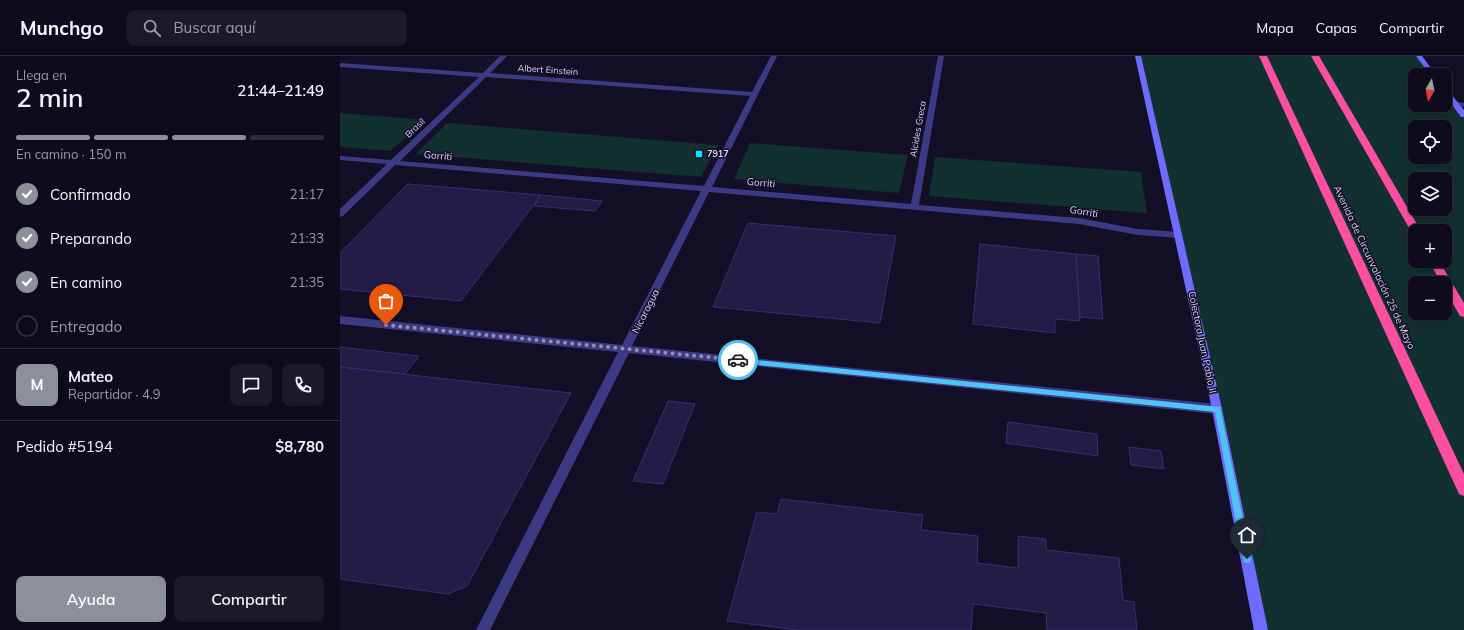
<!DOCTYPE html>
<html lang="es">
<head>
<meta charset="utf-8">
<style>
  :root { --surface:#0e0b1c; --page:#1c1929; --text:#f1f3f6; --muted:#9b9ba3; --line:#2e2b3b; --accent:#8c9099 }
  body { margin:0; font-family:Mulish,sans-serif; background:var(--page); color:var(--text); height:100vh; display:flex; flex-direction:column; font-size:15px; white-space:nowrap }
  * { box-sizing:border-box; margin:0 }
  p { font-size:13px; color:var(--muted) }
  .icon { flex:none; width:22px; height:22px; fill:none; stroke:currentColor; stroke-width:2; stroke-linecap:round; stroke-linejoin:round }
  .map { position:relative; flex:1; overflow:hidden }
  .drawer { display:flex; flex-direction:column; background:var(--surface); width:340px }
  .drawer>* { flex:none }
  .needle { width:26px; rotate:189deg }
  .tools { position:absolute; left:1068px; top:12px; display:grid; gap:8px }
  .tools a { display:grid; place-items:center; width:44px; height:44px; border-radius:8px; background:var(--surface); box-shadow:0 2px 10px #0003,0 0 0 1px var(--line); font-size:20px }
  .pin { position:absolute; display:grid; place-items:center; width:34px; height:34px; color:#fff; margin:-41px -17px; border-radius:50% 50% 50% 0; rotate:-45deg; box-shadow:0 0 4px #0007 }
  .pin .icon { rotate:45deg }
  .courier { position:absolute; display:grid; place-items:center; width:40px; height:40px; margin:-20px; border:3px solid #4fc3f7; border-radius:50%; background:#fff; color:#222; box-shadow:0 1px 5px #0007 }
  .head em { font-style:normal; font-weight:600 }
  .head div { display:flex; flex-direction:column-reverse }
  .head { display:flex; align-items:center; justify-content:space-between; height:68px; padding:0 16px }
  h1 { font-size:26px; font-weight:600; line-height:30px }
  .bar { display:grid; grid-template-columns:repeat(4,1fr); gap:6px 4px; align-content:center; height:48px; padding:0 16px }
  .bar i { height:5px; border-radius:3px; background:var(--line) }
  .bar .on { background:var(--accent) }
  .bar p { grid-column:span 4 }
  .line { display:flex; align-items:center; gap:10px; padding:0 16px; border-top:1px solid var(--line) }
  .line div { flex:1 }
  .round { display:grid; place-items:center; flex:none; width:42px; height:42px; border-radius:8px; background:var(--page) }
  ol { padding:0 16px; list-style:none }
  li { display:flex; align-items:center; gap:12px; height:44px }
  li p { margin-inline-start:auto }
  li .icon { padding:4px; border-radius:50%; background:var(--accent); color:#fff; stroke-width:4 }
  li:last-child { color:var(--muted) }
  li i { width:22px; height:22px; border:2px solid var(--line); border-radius:50% }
  .cta { display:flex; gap:8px; margin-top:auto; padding:8px 16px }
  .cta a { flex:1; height:46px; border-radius:8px; background:var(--accent); color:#fff; font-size:16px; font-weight:600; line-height:46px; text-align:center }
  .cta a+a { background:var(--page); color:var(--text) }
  header { display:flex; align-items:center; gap:24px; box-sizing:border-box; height:56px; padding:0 20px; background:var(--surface); border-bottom:1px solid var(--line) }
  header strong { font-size:19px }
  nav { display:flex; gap:22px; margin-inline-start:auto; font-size:14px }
  .search { width:280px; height:36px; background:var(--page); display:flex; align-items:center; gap:10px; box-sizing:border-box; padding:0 14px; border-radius:8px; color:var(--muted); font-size:15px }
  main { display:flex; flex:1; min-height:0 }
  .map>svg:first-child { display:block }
  .green { fill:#12302f; fill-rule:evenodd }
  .building { fill:#241b47; stroke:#3b2d73 }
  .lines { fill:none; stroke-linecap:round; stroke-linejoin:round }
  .minor { fill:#3d3a85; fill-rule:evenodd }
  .secondary { fill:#6f6bff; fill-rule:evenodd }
  .motorway { fill:#ff4fa3; fill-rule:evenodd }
  .route { fill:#4fc3f7 }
  .done { stroke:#948fb3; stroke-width:4; stroke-dasharray:0 7.2 }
  .poi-dot { fill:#00e5ff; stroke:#130f26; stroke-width:1.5 }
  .labels { text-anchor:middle; stroke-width:3; stroke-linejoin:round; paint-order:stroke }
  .far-street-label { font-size:9px; fill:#d9d4ff; stroke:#130f26 }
  .far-poi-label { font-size:9px; font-weight:bold; fill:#d9d4ff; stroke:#130f26; text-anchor:start }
  .street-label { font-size:10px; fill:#d9d4ff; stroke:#130f26 }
</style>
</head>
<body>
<header>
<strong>Munchgo</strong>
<div class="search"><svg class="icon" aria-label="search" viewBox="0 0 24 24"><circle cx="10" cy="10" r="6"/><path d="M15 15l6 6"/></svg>Buscar aquí</div>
<nav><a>Mapa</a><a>Capas</a><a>Compartir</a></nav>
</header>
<main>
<section class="drawer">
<div class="head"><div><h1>2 min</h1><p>Llega en</p></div><em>21:44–21:49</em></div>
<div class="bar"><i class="on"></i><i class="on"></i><i class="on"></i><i></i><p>En camino · 150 m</p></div>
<ol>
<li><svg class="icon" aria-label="check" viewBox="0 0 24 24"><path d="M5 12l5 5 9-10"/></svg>Confirmado<p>21:17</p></li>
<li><svg class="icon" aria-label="check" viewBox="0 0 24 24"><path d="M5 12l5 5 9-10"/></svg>Preparando<p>21:33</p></li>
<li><svg class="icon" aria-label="check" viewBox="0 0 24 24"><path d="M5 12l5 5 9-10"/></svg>En camino<p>21:35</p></li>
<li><i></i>Entregado</li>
</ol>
<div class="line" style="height:72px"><b class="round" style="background:var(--accent);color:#fff">M</b><div><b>Mateo</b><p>Repartidor · 4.9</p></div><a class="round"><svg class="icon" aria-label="chat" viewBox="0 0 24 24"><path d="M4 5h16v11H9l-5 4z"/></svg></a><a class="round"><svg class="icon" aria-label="phone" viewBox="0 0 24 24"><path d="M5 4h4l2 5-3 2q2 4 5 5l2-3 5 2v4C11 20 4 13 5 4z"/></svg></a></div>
<div class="line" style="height:52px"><div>Pedido #5194</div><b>$8,780</b></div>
<div class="cta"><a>Ayuda</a><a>Compartir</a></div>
</section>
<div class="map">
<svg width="1124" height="574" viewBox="0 0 1124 574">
  <rect width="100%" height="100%" fill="#130f26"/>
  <g class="green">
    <path d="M798,0H1079L1093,19H1075V49H1105V34L1124,59V574H921ZM1075,71H1105V101H1075ZM1075,123H1105V153H1075ZM1075,175H1105V205H1075ZM1075,227H1105V257H1075Z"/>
    <polygon points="0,57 86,64 50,95 0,91"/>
    <polygon points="107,67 378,89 361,121 76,98"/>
    <polygon points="410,87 568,99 559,137 394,123"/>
    <polygon points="595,101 801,116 807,157 589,140"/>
  </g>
  <g class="building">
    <polygon points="68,128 201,139 121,245 0,233 0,197"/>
    <polygon points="201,139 262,145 255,155 194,150"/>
    <polygon points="408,167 556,180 540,267 373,251"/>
    <polygon points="640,188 736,198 740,265 715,263 715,277 633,268"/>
    <polygon points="736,198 758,200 763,263 740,261"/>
    <polygon points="0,291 79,300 65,318 0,311"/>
    <polygon points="0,311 231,337 127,530 108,538 0,523"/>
    <polygon points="328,345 355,348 323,428 293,425"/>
    <polygon points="668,366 757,378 758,400 666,387"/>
    <polygon points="789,391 821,395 824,413 791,409"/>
    <polygon points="441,443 583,459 581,474 638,480 637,507 678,512 678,480 706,483 706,494 779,502 783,544 794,546 797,574 707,574 706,557 633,548 631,574 458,574 387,565 417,456 437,458"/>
  </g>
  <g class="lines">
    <g class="minor">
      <path d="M160,0H167L150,17L412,36L431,0H437L372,131L571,148L598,0H604L579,149L739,162L798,173L839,176L843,179L839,182L798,179L739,168L369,136L292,290L877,348L881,350L882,353L881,356L877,358L289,297L150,574H136L278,296L0,268V260L282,289L361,135L55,109L3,160L0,161V153L47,108L0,104V100L51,104L139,21L0,11V7L143,17ZM146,21L410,40L364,130L60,105Z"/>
      <polygon points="1116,46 1124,47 1124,51 1114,49 1114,47"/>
    </g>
    <g class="secondary">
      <polygon points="795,0 801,0 882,353 928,574 914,574 872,353"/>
      <polygon points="1076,0 1082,0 1096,19 1090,19"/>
      <polygon points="1105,32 1107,33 1124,54 1124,61 1121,61 1105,39"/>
    </g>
    <g class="motorway">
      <polygon points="919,0 927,0 1124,418 1124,440 1119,438"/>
      <polygon points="971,0 979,0 1081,175 1075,175 1075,178 1072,177"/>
      <polygon points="1089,205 1099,205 1124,247 1124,261 1120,260 1105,234 1105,227 1101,227"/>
    </g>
  </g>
  <polygon class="route" points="398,302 880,351 911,503 910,506 907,507 904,506 903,503 875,356 398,307 395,304"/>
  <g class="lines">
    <polyline class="done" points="46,269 398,304"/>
  </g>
  <rect class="poi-dot" x="355" y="94" width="8" height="8" rx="2"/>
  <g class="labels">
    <g class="far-street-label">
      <text transform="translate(208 14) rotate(4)" y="3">Albert Einstein</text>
      <text transform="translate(75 72) rotate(-44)" y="3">Brasil</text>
      <text transform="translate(578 73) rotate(-80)" y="3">Alcides Greca</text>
    </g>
    <g class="far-poi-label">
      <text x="367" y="101">7917</text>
    </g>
    <g class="street-label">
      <text transform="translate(98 99) rotate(5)" y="4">Gorriti</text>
      <text transform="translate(421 126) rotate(5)" y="4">Gorriti</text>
      <text transform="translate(744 155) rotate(9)" y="4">Gorriti</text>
      <text transform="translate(1035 211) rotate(65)" y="4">Avenida de Circunvalación 25 de Mayo</text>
      <text transform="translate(305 255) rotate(-63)" y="4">Nicaragua</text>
      <text transform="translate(863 286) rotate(78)" y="4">Colectora Juan Pablo II</text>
    </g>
  </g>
</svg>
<div class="tools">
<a><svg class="needle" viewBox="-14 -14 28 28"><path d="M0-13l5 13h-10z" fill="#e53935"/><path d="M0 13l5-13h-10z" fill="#9b9ba3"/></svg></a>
<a><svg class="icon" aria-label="locate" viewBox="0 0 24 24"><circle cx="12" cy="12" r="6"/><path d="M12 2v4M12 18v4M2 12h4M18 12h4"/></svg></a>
<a><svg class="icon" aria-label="layers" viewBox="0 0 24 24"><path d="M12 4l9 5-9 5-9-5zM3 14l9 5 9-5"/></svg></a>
<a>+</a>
<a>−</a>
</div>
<div class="pin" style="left:46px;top:269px;background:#ea580c"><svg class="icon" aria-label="bag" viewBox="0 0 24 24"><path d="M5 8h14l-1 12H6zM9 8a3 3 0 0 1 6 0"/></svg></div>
<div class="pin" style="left:907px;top:503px;background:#1f2937"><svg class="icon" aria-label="home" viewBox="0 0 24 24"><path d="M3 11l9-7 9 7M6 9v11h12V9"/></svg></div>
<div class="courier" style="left:398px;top:304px"><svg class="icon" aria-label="car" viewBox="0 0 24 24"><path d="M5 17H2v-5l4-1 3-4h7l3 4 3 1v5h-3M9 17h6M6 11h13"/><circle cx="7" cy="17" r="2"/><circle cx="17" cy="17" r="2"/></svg></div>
</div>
</main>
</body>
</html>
